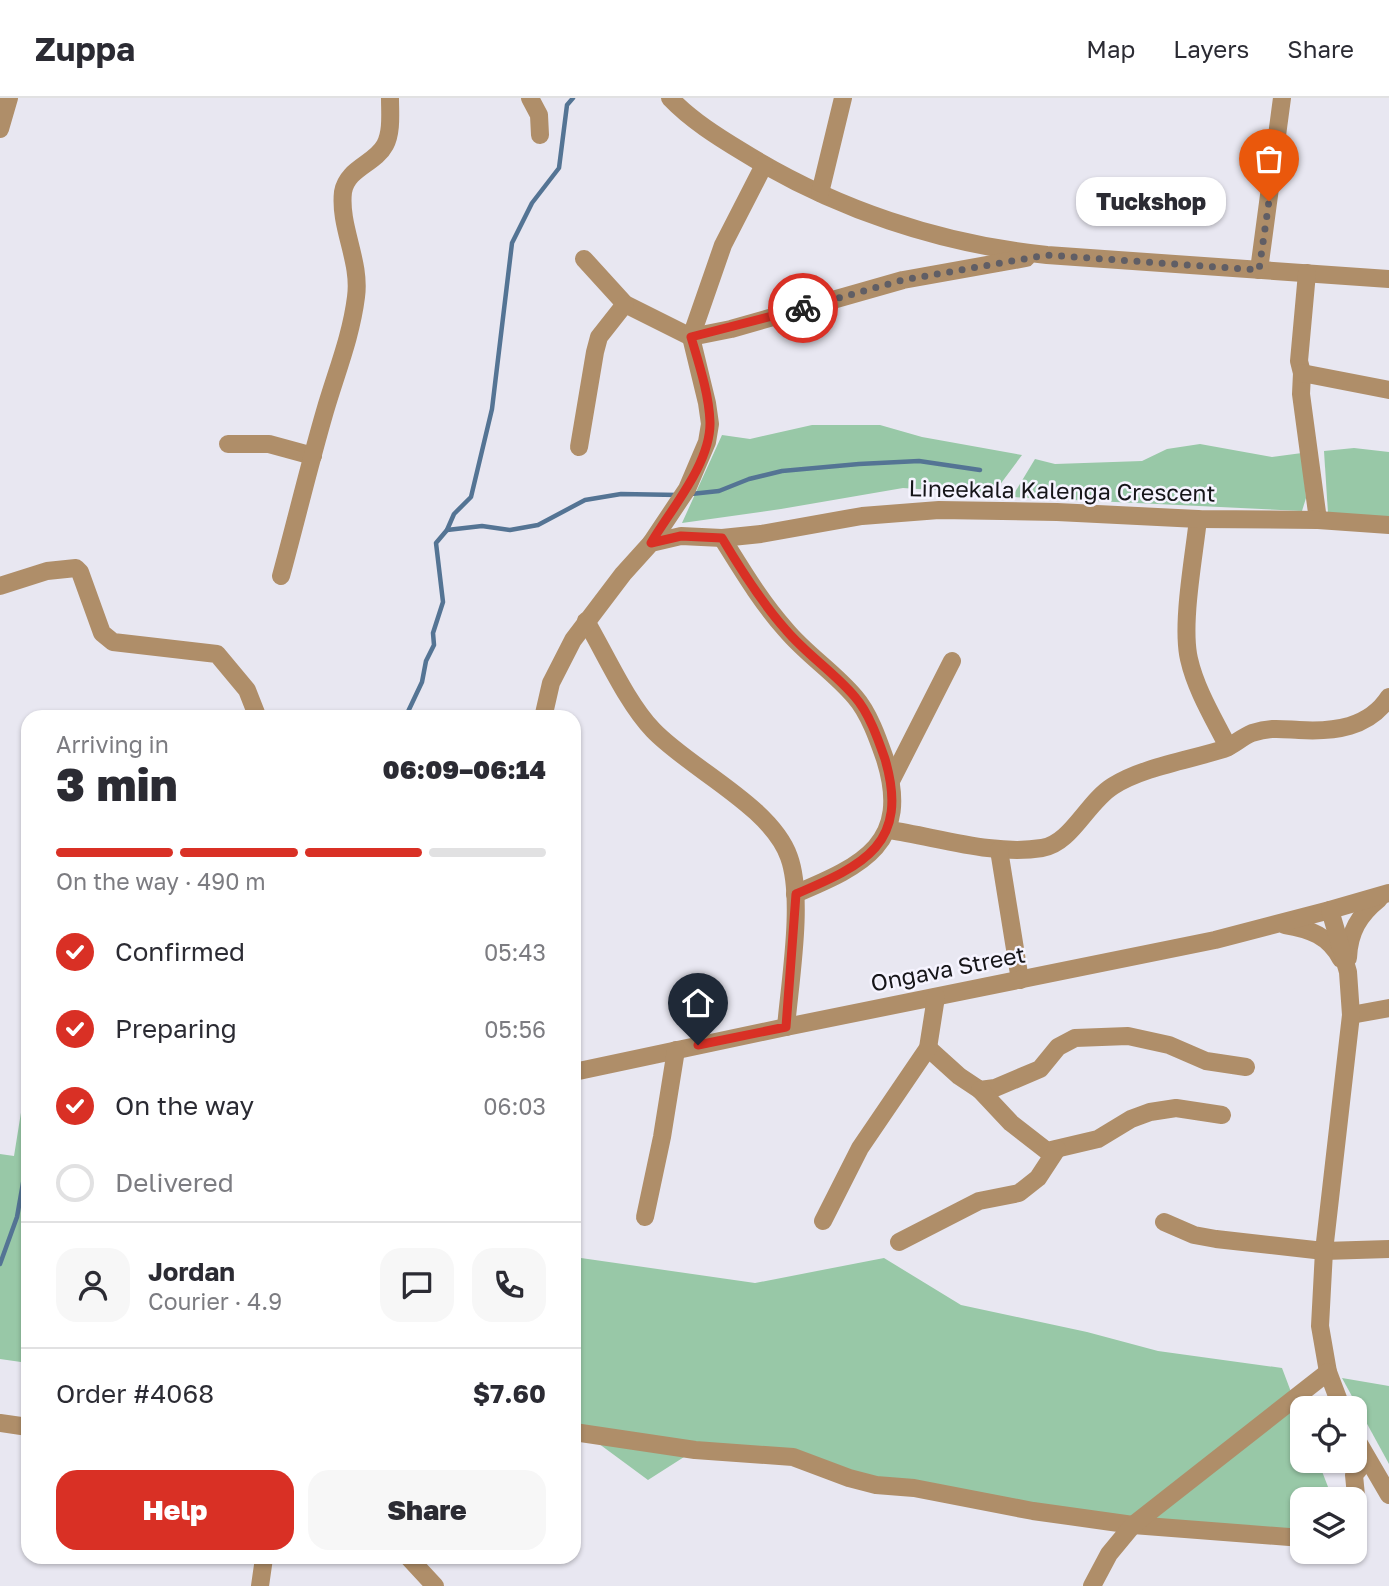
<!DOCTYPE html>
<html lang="en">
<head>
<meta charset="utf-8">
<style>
  :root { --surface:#fff; --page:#f7f7f7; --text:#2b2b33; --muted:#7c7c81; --line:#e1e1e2; --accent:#d93025 }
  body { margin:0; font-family:"Golos Text",sans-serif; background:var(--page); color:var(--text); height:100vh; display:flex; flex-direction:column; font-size:26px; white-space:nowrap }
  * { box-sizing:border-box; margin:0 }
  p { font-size:23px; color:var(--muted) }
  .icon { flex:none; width:38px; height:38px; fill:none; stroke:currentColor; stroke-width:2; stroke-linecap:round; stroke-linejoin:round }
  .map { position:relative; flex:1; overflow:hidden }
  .drawer { position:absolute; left:21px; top:612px; width:560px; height:854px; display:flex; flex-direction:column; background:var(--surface); border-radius:21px; box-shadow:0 2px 5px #0004 }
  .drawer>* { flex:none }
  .fabs { position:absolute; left:1290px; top:1298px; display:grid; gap:14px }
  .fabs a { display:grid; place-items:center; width:77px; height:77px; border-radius:14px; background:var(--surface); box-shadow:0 2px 5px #0004; font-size:35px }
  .pin { position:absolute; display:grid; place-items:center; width:60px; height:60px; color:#fff; margin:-72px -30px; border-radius:50% 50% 50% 0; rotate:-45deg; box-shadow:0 0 7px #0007 }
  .pin .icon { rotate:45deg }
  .courier { position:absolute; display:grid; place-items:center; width:70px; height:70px; margin:-35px; border:5px solid #d93025; border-radius:50%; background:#fff; color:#222; box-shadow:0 2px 9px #0007 }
  .bubble { position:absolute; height:49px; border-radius:21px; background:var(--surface); box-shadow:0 2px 5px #0004; font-size:23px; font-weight:800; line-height:49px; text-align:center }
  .overview em { font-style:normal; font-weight:800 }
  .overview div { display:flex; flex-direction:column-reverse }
  .overview { display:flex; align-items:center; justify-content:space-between; height:119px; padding:0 35px }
  h1 { font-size:46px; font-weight:800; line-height:52px }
  .bar { display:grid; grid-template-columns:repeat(4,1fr); gap:10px 7px; align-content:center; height:84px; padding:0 35px }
  .bar i { height:9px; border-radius:5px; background:var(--line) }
  .bar .current { background:var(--accent) }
  .bar p { grid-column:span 4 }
  .line { display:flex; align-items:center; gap:18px; padding:0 35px; border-top:2px solid var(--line) }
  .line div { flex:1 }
  .round { display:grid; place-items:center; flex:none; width:74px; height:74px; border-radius:21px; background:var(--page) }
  ol { padding:0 35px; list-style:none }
  li { display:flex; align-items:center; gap:21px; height:77px }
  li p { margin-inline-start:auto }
  li .icon { padding:7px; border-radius:50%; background:var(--accent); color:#fff; stroke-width:4 }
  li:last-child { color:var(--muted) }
  li i { width:38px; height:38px; border:4px solid var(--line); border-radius:50% }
  .button { display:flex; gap:14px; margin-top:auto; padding:14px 35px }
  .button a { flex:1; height:80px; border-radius:21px; background:var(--accent); color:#fff; font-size:28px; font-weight:800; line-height:80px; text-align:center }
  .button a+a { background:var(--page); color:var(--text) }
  header { display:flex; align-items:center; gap:42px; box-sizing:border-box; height:98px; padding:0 35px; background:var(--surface); border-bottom:2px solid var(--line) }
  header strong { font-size:33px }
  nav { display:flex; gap:38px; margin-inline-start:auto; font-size:24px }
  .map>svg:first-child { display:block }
  .green { fill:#98c8a7 }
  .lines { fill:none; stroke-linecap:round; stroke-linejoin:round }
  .stream { stroke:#547494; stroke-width:4.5 }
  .minor { stroke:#af8e69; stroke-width:18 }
  .done { stroke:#605e65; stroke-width:7; stroke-dasharray:0 12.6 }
  .route { stroke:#d93025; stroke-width:9 }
  .labels { text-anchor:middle; stroke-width:5; stroke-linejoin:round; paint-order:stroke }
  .street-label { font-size:23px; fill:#161519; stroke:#f6f4ff }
</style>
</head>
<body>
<header>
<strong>Zuppa</strong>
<nav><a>Map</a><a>Layers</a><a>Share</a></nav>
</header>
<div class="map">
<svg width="1389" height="1488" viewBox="0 0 1389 1488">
  <rect width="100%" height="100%" fill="#e8e7f1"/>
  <g class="green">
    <polygon points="812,327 880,327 922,339 1022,357 993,396 903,390 781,411 682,425 722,337 750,341"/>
    <polygon points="1200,346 1272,359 1302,355 1306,400 1302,413 1012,399 1035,361 1055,366 1142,363 1167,351"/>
    <polygon points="1354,350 1389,354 1389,419 1328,415 1324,353"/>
    <polygon points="28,993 28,1265 0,1261 0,1056 14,1058 23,1002"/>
    <polygon points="574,1159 755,1185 884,1160 961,1207 1087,1234 1158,1253 1282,1270 1302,1323 1302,1363 1318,1363 1330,1394 1323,1402 1302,1402 1302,1426 1296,1433 1133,1427 828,1372 695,1352 648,1382 587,1337 574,1334"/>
    <polygon points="1342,1280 1389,1288 1389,1366"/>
  </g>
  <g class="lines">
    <g class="stream">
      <polyline points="691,396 719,393 749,381 782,373 859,366 919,363 980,372"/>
      <polyline points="447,432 482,428 510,432 538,427 585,402 621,396 679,397"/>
      <polyline points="405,620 422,584 426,563 434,547 433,535 443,504 436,445 447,432 454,416 471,399 492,311 512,145 532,105 559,70 567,7 573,0"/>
      <polyline points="0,1166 17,1119 28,1057"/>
    </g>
    <g class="minor">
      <polyline points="530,0 539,17 540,37"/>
      <path d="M670,0C691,22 718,39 743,54C835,111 940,146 1047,157L1389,181"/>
      <polyline points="0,31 9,0"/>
      <polyline points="820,95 843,0"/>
      <polyline points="584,161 625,206 691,239 731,231 903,182 1026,160"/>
      <polyline points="1259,172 1282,0"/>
      <polyline points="1307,175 1299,263 1302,275 1301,296 1318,422"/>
      <polyline points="1302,275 1389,292"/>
      <polyline points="228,346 269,346 313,358"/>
      <polyline points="579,349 595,254 599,239 625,206"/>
      <path d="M1198,421C1194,459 1181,526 1189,561C1196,592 1214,621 1228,649"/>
      <path d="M722,440C742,472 761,504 786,532C807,557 834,574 855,599C869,615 878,641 885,661C911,745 864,767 795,796"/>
      <polyline points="651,445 687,391 707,344 710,326 707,305 691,239 723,147 764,67"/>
      <path d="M281,478C296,423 309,368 325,313C336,275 351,239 356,199C361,163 339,129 343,94C347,70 375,66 385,47C392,34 390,15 390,0"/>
      <polyline points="0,488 47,473 76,470 80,474 102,535 113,544 217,556 247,592 258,620"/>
      <path d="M586,523C606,557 627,605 653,632C690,671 771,708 789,759C804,800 790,883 786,929"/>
      <polyline points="543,620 551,585 573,542 623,476 651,445 681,438 722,440 761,436 862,418 939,412 1057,414 1198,421 1318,422 1389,427"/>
      <polyline points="891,683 952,563"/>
      <path d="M889,732C937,739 994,758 1042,750C1071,746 1087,704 1113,688C1143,669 1189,662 1224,651C1234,647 1242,639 1252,635C1270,629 1281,631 1299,632C1334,634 1369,630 1389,599"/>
      <polyline points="999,752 1020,882"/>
      <path d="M1285,827C1310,831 1329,838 1341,861"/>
      <path d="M1348,860C1349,834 1359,817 1379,801"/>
      <polyline points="1351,917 1389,910"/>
      <polyline points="928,950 959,978 980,992 995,990 1040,971 1058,949 1075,940 1128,938 1169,947 1206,963 1246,969"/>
      <polyline points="574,974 786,929 1215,842 1330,812"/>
      <polyline points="980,992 1011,1025 1047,1053 1098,1041 1131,1021 1150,1014 1176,1010 1222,1017"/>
      <polyline points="645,1119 662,1039 676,952"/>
      <polyline points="823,1123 860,1050 928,950 936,899"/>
      <polyline points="1164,1124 1194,1137 1216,1141 1324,1153 1389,1151"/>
      <polyline points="899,1144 979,1103 1019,1095 1038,1080 1057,1051"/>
      <polyline points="1342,1311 1328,1274 1320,1228 1324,1153 1351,917 1348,874 1330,812 1389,795"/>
      <polyline points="0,1325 28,1329"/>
      <polyline points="574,1334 695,1352 793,1359 849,1380 876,1387 914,1390 1033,1413 1133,1427 1302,1440"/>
      <polyline points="1354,1337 1389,1397"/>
      <polyline points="1354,1417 1357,1408 1354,1377 1367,1361"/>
      <polyline points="409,1460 435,1488"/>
      <polyline points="260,1488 264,1460"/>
      <polyline points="1092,1488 1109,1456 1133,1427 1328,1274"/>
    </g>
  </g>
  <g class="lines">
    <polyline class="done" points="803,210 903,182 1047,157 1259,172 1269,103"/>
    <path class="route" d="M698,947L786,929L796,796C864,767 910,746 885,661C878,641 869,615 855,599C834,574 807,557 786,532C761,504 741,472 722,440L681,438L651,445C671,411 711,365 710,324C709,296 699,266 691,239L803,210"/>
  </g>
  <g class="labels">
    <g class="street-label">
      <text transform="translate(1062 393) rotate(1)" y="8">Lineekala Kalenga Crescent</text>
      <text transform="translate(948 871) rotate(-11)" y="8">Ongava Street</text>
    </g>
  </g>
</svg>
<div class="fabs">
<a><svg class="icon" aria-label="locate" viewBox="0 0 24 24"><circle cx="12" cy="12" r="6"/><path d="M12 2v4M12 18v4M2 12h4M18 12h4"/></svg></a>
<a><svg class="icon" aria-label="layers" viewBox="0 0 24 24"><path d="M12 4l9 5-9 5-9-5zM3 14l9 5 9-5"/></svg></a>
</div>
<div class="pin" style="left:1269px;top:103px;background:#ea580c"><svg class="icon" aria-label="bag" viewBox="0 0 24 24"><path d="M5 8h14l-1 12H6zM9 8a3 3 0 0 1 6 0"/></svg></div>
<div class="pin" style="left:698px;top:947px;background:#1f2937"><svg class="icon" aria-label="home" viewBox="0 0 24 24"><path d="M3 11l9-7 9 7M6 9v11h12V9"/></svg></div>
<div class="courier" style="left:803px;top:210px"><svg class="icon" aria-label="bike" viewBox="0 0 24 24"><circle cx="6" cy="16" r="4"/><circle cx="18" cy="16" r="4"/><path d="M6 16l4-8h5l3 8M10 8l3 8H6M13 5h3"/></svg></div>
<div class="bubble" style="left:1076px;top:79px;width:150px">Tuckshop</div>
<section class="drawer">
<div class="overview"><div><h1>3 min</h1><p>Arriving in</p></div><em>06:09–06:14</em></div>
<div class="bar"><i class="current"></i><i class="current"></i><i class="current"></i><i></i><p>On the way · 490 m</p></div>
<ol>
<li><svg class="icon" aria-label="check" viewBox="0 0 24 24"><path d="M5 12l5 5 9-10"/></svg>Confirmed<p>05:43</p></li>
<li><svg class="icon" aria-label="check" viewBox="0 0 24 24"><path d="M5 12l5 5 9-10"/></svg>Preparing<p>05:56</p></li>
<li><svg class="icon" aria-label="check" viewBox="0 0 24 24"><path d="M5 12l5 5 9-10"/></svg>On the way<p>06:03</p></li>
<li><i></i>Delivered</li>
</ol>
<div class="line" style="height:126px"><a class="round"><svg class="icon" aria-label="person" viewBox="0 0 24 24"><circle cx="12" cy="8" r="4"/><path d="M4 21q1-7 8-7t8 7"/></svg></a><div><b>Jordan</b><p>Courier · 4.9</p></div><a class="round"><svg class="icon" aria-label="chat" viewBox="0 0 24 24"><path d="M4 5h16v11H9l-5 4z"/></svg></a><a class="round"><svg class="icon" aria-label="phone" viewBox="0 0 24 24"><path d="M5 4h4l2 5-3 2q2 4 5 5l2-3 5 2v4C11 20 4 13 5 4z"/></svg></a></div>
<div class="line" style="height:91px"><div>Order #4068</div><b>$7.60</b></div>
<div class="button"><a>Help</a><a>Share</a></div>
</section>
</div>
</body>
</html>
